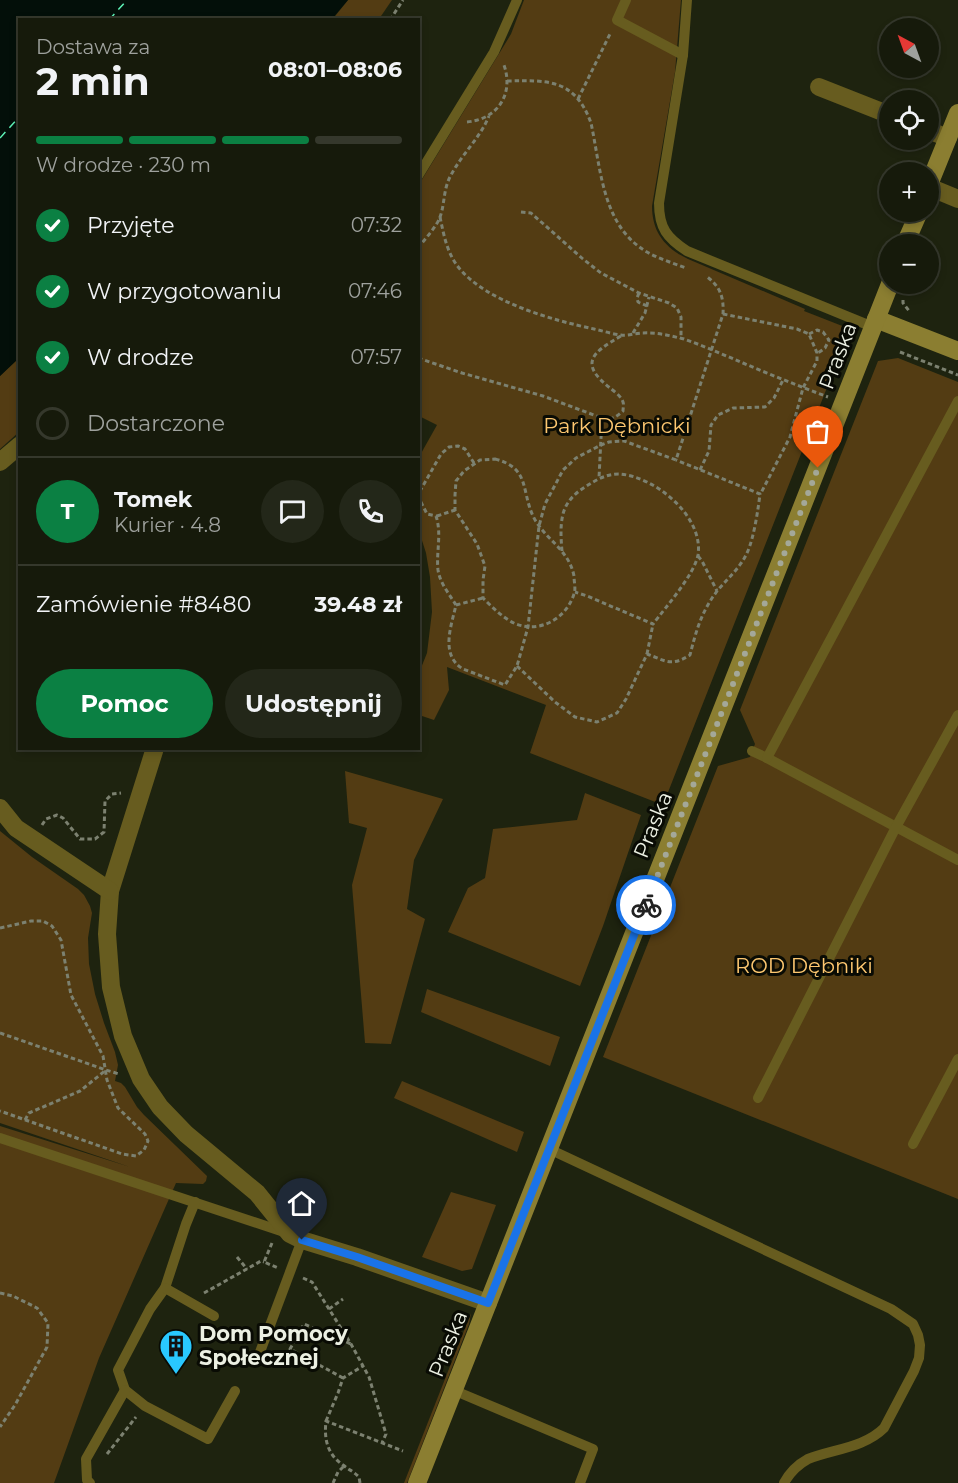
<!DOCTYPE html>
<html lang="pl">
<head>
<meta charset="utf-8">
<style>
  :root { --surface:#161a0b; --page:#232719; --text:#f1f3f6; --muted:#9ea19d; --line:#35382c; --accent:#0b8043 }
  body { margin:0; font-family:Montserrat,sans-serif; background:var(--page); color:var(--text); height:100vh; display:flex; flex-direction:column; font-size:22px; white-space:nowrap }
  * { box-sizing:border-box; margin:0 }
  p { font-size:20px; color:var(--muted) }
  .icon { flex:none; width:33px; height:33px; fill:none; stroke:currentColor; stroke-width:2; stroke-linecap:round; stroke-linejoin:round }
  .map { position:relative; flex:1; overflow:hidden }
  .sheet { position:absolute; left:18px; top:18px; width:402px; height:732px; display:flex; flex-direction:column; background:var(--surface); border-radius:0px; box-shadow:0 3px 9px #0003,0 0 0 2px var(--line) }
  .sheet>* { flex:none }
  .needle { width:39px; rotate:319deg }
  .controls { position:absolute; left:879px; top:18px; display:grid; gap:12px }
  .controls a { display:grid; place-items:center; width:60px; height:60px; border-radius:50%; background:var(--surface); box-shadow:0 3px 9px #0003,0 0 0 2px var(--line); font-size:30px }
  .pin { position:absolute; display:grid; place-items:center; width:51px; height:51px; color:#fff; margin:-62px -26px; border-radius:50% 50% 50% 0; rotate:-45deg; box-shadow:0 0 6px #0007 }
  .pin .icon { rotate:45deg }
  .courier { position:absolute; display:grid; place-items:center; width:60px; height:60px; margin:-30px; border:4px solid #1a73e8; border-radius:50%; background:#fff; color:#222; box-shadow:0 2px 8px #0007 }
  .overview em { font-style:normal; font-weight:700 }
  .overview div { display:flex; flex-direction:column-reverse }
  .overview { display:flex; align-items:center; justify-content:space-between; height:102px; padding:0 18px }
  h1 { font-size:39px; font-weight:700; line-height:45px }
  .bar { display:grid; grid-template-columns:repeat(4,1fr); gap:9px 6px; align-content:center; height:72px; padding:0 18px }
  .bar i { height:8px; border-radius:4px; background:var(--line) }
  .bar .active { background:var(--accent) }
  .bar p { grid-column:span 4 }
  .line { display:flex; align-items:center; gap:15px; padding:0 18px; border-top:2px solid var(--line) }
  .line div { flex:1 }
  .round { display:grid; place-items:center; flex:none; width:63px; height:63px; border-radius:32px; background:var(--page) }
  ol { padding:0 18px; list-style:none }
  li { display:flex; align-items:center; gap:18px; height:66px }
  li p { margin-inline-start:auto }
  li .icon { padding:6px; border-radius:50%; background:var(--accent); color:#fff; stroke-width:4 }
  li:last-child { color:var(--muted) }
  li i { width:33px; height:33px; border:3px solid var(--line); border-radius:50% }
  .primary-button { display:flex; gap:12px; margin-top:auto; padding:12px 18px }
  .primary-button a { flex:1; height:69px; border-radius:36px; background:var(--accent); color:#fff; font-size:24px; font-weight:700; line-height:69px; text-align:center }
  .primary-button a+a { background:var(--page); color:var(--text) }
  .map>svg:first-child { display:block }
  .green { fill:#533c13 }
  .water { fill:#030f09 }
  .lines { fill:none; stroke-linecap:round; stroke-linejoin:round }
  .ferry { stroke:#5ef2b7; stroke-width:1.5; stroke-dasharray:8 6; stroke-linecap:butt }
  .path { stroke:#7c8170; stroke-width:3; stroke-dasharray:4.5 3; stroke-linecap:butt }
  .lane { stroke:#675c1f; stroke-width:10 }
  .street { stroke:#675c1f; stroke-width:18 }
  .secondary { stroke:#8b7e31; stroke-width:18 }
  .done { stroke:#a4a899; stroke-width:6; stroke-dasharray:0 10.8 }
  .route { stroke:#1a73e8; stroke-width:8 }
  .labels { text-anchor:middle; stroke-width:6; stroke-linejoin:round; paint-order:stroke }
  .street-label { font-size:21px; fill:#ecf0e3; stroke:#090b04 }
  .park-label { font-size:21px; fill:#fdc770; stroke:#090b04 }
  .poi-label { font-size:21px; font-weight:bold; fill:#ecf0e3; stroke:#090b04; text-anchor:start }
</style>
</head>
<body>
<div class="map">
<svg width="958" height="1483" viewBox="0 0 958 1483">
  <rect width="100%" height="100%" fill="#1e230f"/>
  <g class="green">
    <polygon points="348,0 392,0 379,19 332,20"/>
    <path d="M524,0H681L675,72L652,206C652,232 665,248 688,259L805,309L804,311L850,329L663,805L530,753L546,705L447,667L449,690L434,720L419,715V673L427,653L432,612L430,577L426,553L419,531V457L437,425L419,416L418,186L511,34Z"/>
    <polygon points="19,358 19,432 0,449 0,376"/>
    <polygon points="898,358 958,382 958,1199 603,1057 718,766 750,757 755,744 740,710 878,361"/>
    <polygon points="345,771 443,799 414,860 407,909 425,919 391,1044 365,1043 352,885 367,828 349,823"/>
    <polygon points="585,793 641,815 603,926 580,986 448,932 468,888 485,878 493,829 577,820"/>
    <polygon points="0,831 32,857 78,889 84,895 90,906 92,913 88,938 89,964 95,994 104,1023 115,1052 118,1065 115,1081 121,1083 125,1087 137,1107 144,1115 207,1176 206,1181 203,1184 176,1183 99,1358 54,1483 0,1483 0,1126 130,1167 0,1123"/>
    <polygon points="427,989 560,1037 550,1066 421,1012"/>
    <polygon points="402,1081 524,1132 517,1152 394,1098"/>
    <polygon points="451,1192 496,1205 472,1269 462,1271 422,1257"/>
    <polygon points="471,1313 469,1324 407,1483 404,1483"/>
  </g>
  <polygon class="water" points="0,0 348,0 332,19 20,20 19,358 0,376"/>
  <g class="lines">
    <g class="ferry">
      <polyline points="109,20 127,0"/>
      <polyline points="0,138 20,116"/>
    </g>
    <g class="path">
      <polyline points="390,20 403,0"/>
      <path d="M507,81C548,80 575,79 591,123C601,169 602,226 647,252C659,259 673,263 686,268"/>
      <polyline points="578,99 611,32"/>
      <path d="M467,122C498,119 514,94 504,65"/>
      <polyline points="521,212 531,213 583,259 601,273 639,293 669,303 677,308 681,317 681,339"/>
      <path d="M440,217C444,236 447,253 459,268C487,302 552,320 594,329C603,331 612,334 621,335C628,336 636,333 643,333C657,332 671,336 684,339C704,346 724,355 743,363C771,375 799,386 828,397"/>
      <path d="M418,248C425,239 437,226 440,217C445,204 443,189 451,175C462,154 480,138 489,116"/>
      <polyline points="880,268 887,249"/>
      <polyline points="639,293 637,298 638,302 647,306"/>
      <polyline points="903,300 903,303 910,312"/>
      <polyline points="723,314 797,329 809,334 817,353 817,361 803,388 790,437 761,493"/>
      <polyline points="633,333 645,313 649,297"/>
      <polyline points="809,334 817,330 823,332 829,340 825,348 818,353"/>
      <polyline points="900,352 958,375"/>
      <polyline points="418,358 462,373 543,396 602,418 599,478"/>
      <path d="M602,418C611,421 616,417 623,411C623,408 624,405 623,402C621,396 614,391 610,388C578,363 593,352 621,336"/>
      <path d="M495,459C530,468 521,490 533,516C544,539 569,549 574,576C574,582 576,589 574,594C566,619 540,633 516,624C504,619 492,607 483,598V580L485,566L477,544L455,510V495L456,481L464,471L480,460Z"/>
      <path d="M474,463L465,449L458,446L449,447L441,454L420,491V500L427,514L436,516C442,534 436,552 438,570C440,583 449,594 456,605C451,627 440,655 463,669L505,685L517,666L528,627L539,526L545,504L563,470L576,458L601,445L609,442L624,441L676,460L723,314C724,297 720,286 706,276"/>
      <polyline points="700,470 709,451 711,425 718,415 733,408 765,407 774,398 783,380"/>
      <polyline points="437,516 455,510"/>
      <path d="M562,551C561,539 560,526 563,514C566,502 575,493 585,487C596,480 606,474 619,474C654,476 704,516 698,555C694,575 666,607 653,624L587,596L575,592"/>
      <polyline points="698,556 702,561 717,591"/>
      <polyline points="456,605 483,598"/>
      <polyline points="647,654 653,624"/>
      <path d="M517,666L555,702L575,717L597,722L617,713L626,699L647,654C666,661 671,667 690,655C696,631 702,610 718,590C728,578 740,568 747,553C754,538 758,510 760,494L676,460"/>
      <polyline points="42,825 46,819 57,815 63,818 80,839 95,839 104,832 105,801 112,794 121,793"/>
      <polyline points="0,928 31,921 43,921 52,926 61,940 71,995 103,1056 107,1080 118,1108 145,1134 148,1141 144,1150 136,1156 122,1154 0,1111"/>
      <polyline points="0,1033 106,1070 119,1074"/>
      <polyline points="25,1120 29,1113 80,1091 106,1070"/>
      <polyline points="272,1243 264,1262 278,1268"/>
      <polyline points="237,1257 247,1269"/>
      <polyline points="303,1278 312,1282 351,1344 369,1377 386,1434 382,1443"/>
      <polyline points="0,1293 13,1296 37,1308 48,1323 47,1347 15,1405 0,1427"/>
      <polyline points="204,1293 261,1261 264,1262"/>
      <polyline points="329,1309 343,1299"/>
      <polyline points="343,1378 290,1349 304,1324 351,1344"/>
      <polyline points="326,1421 338,1393 343,1378 363,1366"/>
      <polyline points="107,1454 136,1417"/>
      <polyline points="333,1483 338,1472 344,1466"/>
      <path d="M360,1483L359,1477C353,1471 349,1470 343,1465C327,1454 324,1439 326,1421L403,1451"/>
    </g>
    <g class="lane">
      <polyline points="626,0 617,20 683,55"/>
      <path d="M687,0L683,55L659,203C659,228 667,238 687,251L873,327"/>
      <polyline points="418,176 494,52 517,0"/>
      <polyline points="752,751 767,758 958,860"/>
      <polyline points="767,758 958,401"/>
      <polyline points="758,1098 896,827 958,715"/>
      <polyline points="0,1138 287,1233"/>
      <polyline points="913,1144 958,1059"/>
      <path d="M549,1149L891,1309L913,1324L918,1335L920,1345L919,1358L914,1371L884,1428C864,1448 833,1449 808,1459C797,1465 790,1472 784,1483"/>
      <polyline points="195,1202 186,1224 165,1288 150,1309 118,1370 125,1390 145,1406 208,1439 235,1391"/>
      <polyline points="165,1288 214,1316"/>
      <polyline points="260,1352 302,1240"/>
      <polyline points="453,1390 593,1449 580,1483"/>
      <polyline points="90,1483 87,1480 86,1459 125,1390"/>
    </g>
    <g class="street">
      <polyline points="819,87 890,115"/>
      <polyline points="928,130 948,138"/>
      <polyline points="929,187 958,199"/>
      <polyline points="0,462 20,445"/>
      <polyline points="155,748 110,891 107,934 111,987 123,1036 141,1079 160,1107 186,1134 257,1193 290,1234 302,1240 357,1257 488,1303"/>
      <polyline points="0,808 16,828 110,891"/>
    </g>
    <g class="secondary">
      <polyline points="928,187 958,113"/>
      <polyline points="905,244 919,212"/>
      <polyline points="876,319 958,351"/>
      <polyline points="417,1483 890,284"/>
    </g>
  </g>
  <g class="lines">
    <polyline class="done" points="646,905 818,468"/>
    <polyline class="route" points="302,1240 357,1257 488,1303 646,905"/>
  </g>
  <defs>
    <symbol id="building-pin" viewBox="-11 -11 22 30"><path d="M0 17L-7.5 6A9.5 9.5 0 1 1 7.5 6Z" fill="#29c8ff" stroke="#090b04"/><path d="M-4-6H4V6H1V3H-1V6H-4ZM-2.5-4.3h1.7v1.8h-1.7ZM.8-4.3h1.7v1.8H.8ZM-2.5-1h1.7V.8h-1.7ZM.8-1h1.7V.8H.8Z" fill="#111"/></symbol>
  </defs>
  <g fill-rule="evenodd">
    <use href="#building-pin" x="157" y="1327" width="38" height="52"/>
  </g>
  <g class="labels">
    <g class="street-label">
      <text transform="translate(838 356) rotate(-69)" y="7">Praska</text>
      <text transform="translate(653 825) rotate(-68)" y="7">Praska</text>
      <text transform="translate(448 1344) rotate(-68)" y="7">Praska</text>
    </g>
    <g class="park-label">
      <text x="617" y="433">Park Dębnicki</text>
      <text x="804" y="973">ROD Dębniki</text>
    </g>
    <g class="poi-label">
      <text x="199" y="1341">Dom Pomocy<tspan x="199" dy="24">Społecznej</tspan></text>
    </g>
  </g>
</svg>
<div class="controls">
<a><svg class="needle" viewBox="-14 -14 28 28"><path d="M0-13l5 13h-10z" fill="#e53935"/><path d="M0 13l5-13h-10z" fill="#9ea19d"/></svg></a>
<a><svg class="icon" aria-label="locate" viewBox="0 0 24 24"><circle cx="12" cy="12" r="6"/><path d="M12 2v4M12 18v4M2 12h4M18 12h4"/></svg></a>
<a>+</a>
<a>−</a>
</div>
<div class="pin" style="left:818px;top:468px;background:#ea580c"><svg class="icon" aria-label="bag" viewBox="0 0 24 24"><path d="M5 8h14l-1 12H6zM9 8a3 3 0 0 1 6 0"/></svg></div>
<div class="pin" style="left:302px;top:1240px;background:#1f2937"><svg class="icon" aria-label="home" viewBox="0 0 24 24"><path d="M3 11l9-7 9 7M6 9v11h12V9"/></svg></div>
<div class="courier" style="left:646px;top:905px"><svg class="icon" aria-label="bike" viewBox="0 0 24 24"><circle cx="6" cy="16" r="4"/><circle cx="18" cy="16" r="4"/><path d="M6 16l4-8h5l3 8M10 8l3 8H6M13 5h3"/></svg></div>
<section class="sheet">
<div class="overview"><div><h1>2 min</h1><p>Dostawa za</p></div><em>08:01–08:06</em></div>
<div class="bar"><i class="active"></i><i class="active"></i><i class="active"></i><i></i><p>W drodze · 230 m</p></div>
<ol>
<li><svg class="icon" aria-label="check" viewBox="0 0 24 24"><path d="M5 12l5 5 9-10"/></svg>Przyjęte<p>07:32</p></li>
<li><svg class="icon" aria-label="check" viewBox="0 0 24 24"><path d="M5 12l5 5 9-10"/></svg>W przygotowaniu<p>07:46</p></li>
<li><svg class="icon" aria-label="check" viewBox="0 0 24 24"><path d="M5 12l5 5 9-10"/></svg>W drodze<p>07:57</p></li>
<li><i></i>Dostarczone</li>
</ol>
<div class="line" style="height:108px"><b class="round" style="background:var(--accent);color:#fff">T</b><div><b>Tomek</b><p>Kurier · 4.8</p></div><a class="round"><svg class="icon" aria-label="chat" viewBox="0 0 24 24"><path d="M4 5h16v11H9l-5 4z"/></svg></a><a class="round"><svg class="icon" aria-label="phone" viewBox="0 0 24 24"><path d="M5 4h4l2 5-3 2q2 4 5 5l2-3 5 2v4C11 20 4 13 5 4z"/></svg></a></div>
<div class="line" style="height:78px"><div>Zamówienie #8480</div><b>39.48 zł</b></div>
<div class="primary-button"><a>Pomoc</a><a>Udostępnij</a></div>
</section>
</div>
</body>
</html>
